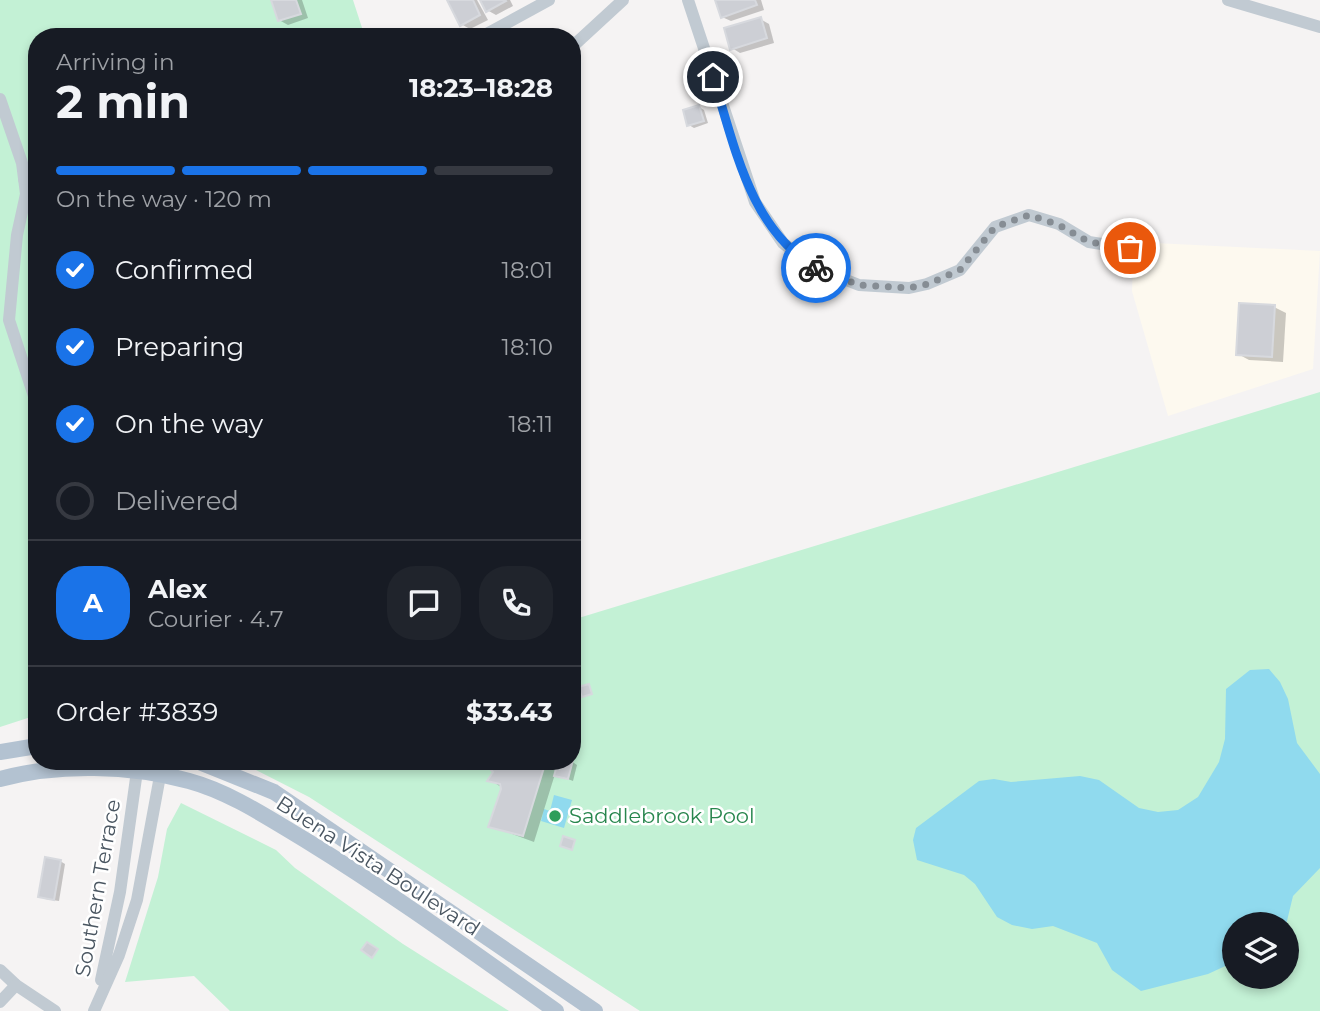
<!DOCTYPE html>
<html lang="en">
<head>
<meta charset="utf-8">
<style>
  :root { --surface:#171b24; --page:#20242c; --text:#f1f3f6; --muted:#9ea1a6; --line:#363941; --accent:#1a73e8 }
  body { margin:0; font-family:Montserrat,sans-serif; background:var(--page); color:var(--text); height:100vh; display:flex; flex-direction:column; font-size:26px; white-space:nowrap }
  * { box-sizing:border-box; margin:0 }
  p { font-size:23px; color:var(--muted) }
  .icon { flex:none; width:38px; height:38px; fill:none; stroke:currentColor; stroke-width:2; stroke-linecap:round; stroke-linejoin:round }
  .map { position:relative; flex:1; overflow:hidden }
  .drawer { position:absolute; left:28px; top:28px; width:553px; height:742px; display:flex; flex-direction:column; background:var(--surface); border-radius:28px; box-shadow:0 4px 10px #0003 }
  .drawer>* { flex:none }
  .buttons { position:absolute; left:1222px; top:912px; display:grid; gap:14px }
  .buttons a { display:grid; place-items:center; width:77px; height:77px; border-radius:50%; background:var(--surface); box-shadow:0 4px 10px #0003; font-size:35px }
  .pin { position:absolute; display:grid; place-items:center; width:60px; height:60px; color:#fff; margin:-30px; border:4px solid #fff; border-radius:50%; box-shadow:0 2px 7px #0007 }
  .courier { position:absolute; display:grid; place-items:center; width:70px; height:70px; margin:-35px; border:5px solid #1a73e8; border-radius:50%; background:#fff; color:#222; box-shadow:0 2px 9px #0007 }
  .overview em { font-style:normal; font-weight:700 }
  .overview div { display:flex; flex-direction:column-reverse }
  .overview { display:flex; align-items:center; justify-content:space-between; height:119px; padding:0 28px }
  h1 { font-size:46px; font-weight:700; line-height:52px }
  .bar { display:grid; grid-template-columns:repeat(4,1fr); gap:10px 7px; align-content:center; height:84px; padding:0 28px }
  .bar i { height:9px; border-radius:5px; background:var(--line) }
  .bar .active { background:var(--accent) }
  .bar p { grid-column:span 4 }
  .line { display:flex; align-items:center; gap:18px; padding:0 28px; border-top:2px solid var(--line) }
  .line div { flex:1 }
  .round { display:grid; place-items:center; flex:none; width:74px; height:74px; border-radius:28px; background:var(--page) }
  ol { padding:0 28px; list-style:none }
  li { display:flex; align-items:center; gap:21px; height:77px }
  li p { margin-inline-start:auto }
  li .icon { padding:7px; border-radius:50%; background:var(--accent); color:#fff; stroke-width:4 }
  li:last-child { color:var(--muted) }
  li i { width:38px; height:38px; border:4px solid var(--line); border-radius:50% }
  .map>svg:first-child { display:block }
  .commercial { fill:#fdf9ef }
  .green { fill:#c3f1d5; fill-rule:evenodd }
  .water { fill:#90daee }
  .shadow { fill:#0003 }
  .building { fill:#cdcfd5; stroke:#d7d9de; stroke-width:2 }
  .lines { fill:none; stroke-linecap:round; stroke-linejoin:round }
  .minor { stroke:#c1cad2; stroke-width:12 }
  .major { stroke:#b3c2d1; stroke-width:16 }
  .done { stroke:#868d94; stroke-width:7; stroke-dasharray:0 12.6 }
  .route { stroke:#1a73e8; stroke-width:9 }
  .leisure-dot { fill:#2e9e5b; stroke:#fff; stroke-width:2.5 }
  .labels { text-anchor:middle; stroke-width:5; stroke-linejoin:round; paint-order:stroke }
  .leisure-label { font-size:21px; fill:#27864d; stroke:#fff; text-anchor:start }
  .street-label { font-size:21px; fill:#4a5661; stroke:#fff }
</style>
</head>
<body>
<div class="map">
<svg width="1320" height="1011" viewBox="0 0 1320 1011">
  <rect width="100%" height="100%" fill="#f5f3f3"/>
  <polygon class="commercial" points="1134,242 1320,251 1313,369 1168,416 1132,291"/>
  <g class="green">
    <polygon points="0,0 353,0 365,37 37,37 37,715 0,727"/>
    <path d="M1320,392V1011H640L309,797L238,761H572V620ZM1234,924H1286V976H1234Z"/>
    <polygon points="181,803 276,850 295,868 403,944 509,1011 230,1011 194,976 125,982 158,877 167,829"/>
  </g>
  <g class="water">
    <polygon points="1269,669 1280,682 1288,699 1297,743 1320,774 1320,868 1293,896 1286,925 1234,924 1234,962 1208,974 1141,991 1112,970 1097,943 1053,926 1032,929 1012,925 997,917 975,884 964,875 917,860 913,840 916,828 979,781 994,779 1011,782 1080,776 1099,780 1139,808 1158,812 1178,810 1198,797 1219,762 1225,739 1226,689 1250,670"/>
    <polygon points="554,795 572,800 564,828 541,821 544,809 550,811"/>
  </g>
  <g class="shadow">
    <polygon points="273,0 302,0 308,18 288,25 279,20"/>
    <polygon points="449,0 477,0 488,20 470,29 461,24"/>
    <polygon points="482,0 510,0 513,6 496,15 487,10"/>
    <polygon points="716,0 761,0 764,10 731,21 722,17"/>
    <polygon points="760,19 769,24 774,43 740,53 732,48"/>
    <polygon points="699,107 704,110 708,123 694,128 689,125"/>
    <polygon points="1274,307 1286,313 1283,362 1249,360 1238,354"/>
    <polygon points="489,761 571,761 577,765 573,781 555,774 534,842 490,826 501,787 490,780 495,772"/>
    <polygon points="60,861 65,864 59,901 45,899 40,896"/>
  </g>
  <g class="building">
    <polygon points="271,0 296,0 301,14 278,21"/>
    <polygon points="447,0 473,0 480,15 460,26"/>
    <polygon points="480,0 505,0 506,1 486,12"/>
    <polygon points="715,0 755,0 757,5 721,18"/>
    <polygon points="761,17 767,38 730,50 724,28"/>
    <polygon points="699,105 704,121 687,126 683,110"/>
    <polygon points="1239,303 1275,305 1272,357 1236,355"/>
    <polygon points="589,684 592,694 582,697 578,687"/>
    <polygon points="573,760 568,779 554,776 558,761"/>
    <polygon points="487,761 546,761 523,836 488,827 501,789 500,784 487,781 493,772 486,765"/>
    <polygon points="563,836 575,840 572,850 560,846"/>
    <polygon points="45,857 61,860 54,900 38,897"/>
    <polygon points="367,942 378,949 372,958 361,950"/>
  </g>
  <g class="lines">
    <g class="minor">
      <polyline points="688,0 755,202 783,243 813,267 859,285 909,288 927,284 960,270 995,227 1029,215 1059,224 1089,242 1151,252"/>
      <polyline points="1228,0 1320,27"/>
      <polyline points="481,37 549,0"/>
      <polyline points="572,47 623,0"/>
      <polyline points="0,99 22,163 26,194 17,235 9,320 37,405"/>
      <polyline points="24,179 37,164"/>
      <polyline points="0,970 16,985 55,1011"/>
      <polyline points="101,980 120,892 137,771"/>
      <polyline points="0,1002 16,985"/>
      <polyline points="94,1011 119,955 137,900 160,776"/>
    </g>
    <g class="major">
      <polyline points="0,752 37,746"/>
      <polyline points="197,761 274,792 595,1011"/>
      <path d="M0,779C59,763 130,765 189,781C230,792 270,819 307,841C393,894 474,953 556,1011"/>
    </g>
  </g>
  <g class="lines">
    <polyline class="done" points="816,268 859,285 909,288 928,284 960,270 995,227 1029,215 1059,225 1089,242 1130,248"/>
    <path class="route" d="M713,77C735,146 749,228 816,268"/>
  </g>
  <circle class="leisure-dot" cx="555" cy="816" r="7"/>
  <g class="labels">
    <g class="leisure-label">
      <text x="569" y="823">Saddlebrook Pool</text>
    </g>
    <g class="street-label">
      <text transform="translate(378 866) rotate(33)" y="7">Buena Vista Boulevard</text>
      <text transform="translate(98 888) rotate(-80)" y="7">Southern Terrace</text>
    </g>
  </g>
</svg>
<div class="buttons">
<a><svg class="icon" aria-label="layers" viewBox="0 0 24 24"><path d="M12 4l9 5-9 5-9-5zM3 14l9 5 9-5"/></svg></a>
</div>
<div class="pin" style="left:1130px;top:248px;background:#ea580c"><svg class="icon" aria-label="bag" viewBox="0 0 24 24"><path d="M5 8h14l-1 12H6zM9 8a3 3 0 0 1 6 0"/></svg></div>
<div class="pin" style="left:713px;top:77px;background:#1f2937"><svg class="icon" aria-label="home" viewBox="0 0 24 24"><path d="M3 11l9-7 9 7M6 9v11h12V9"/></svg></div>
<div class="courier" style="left:816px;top:268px"><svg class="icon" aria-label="bike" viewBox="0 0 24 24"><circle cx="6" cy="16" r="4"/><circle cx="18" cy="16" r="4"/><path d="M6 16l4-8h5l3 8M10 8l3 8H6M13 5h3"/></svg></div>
<section class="drawer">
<div class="overview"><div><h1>2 min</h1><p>Arriving in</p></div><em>18:23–18:28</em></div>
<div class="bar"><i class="active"></i><i class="active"></i><i class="active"></i><i></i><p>On the way · 120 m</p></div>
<ol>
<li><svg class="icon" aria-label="check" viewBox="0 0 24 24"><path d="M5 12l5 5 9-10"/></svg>Confirmed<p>18:01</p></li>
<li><svg class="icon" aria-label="check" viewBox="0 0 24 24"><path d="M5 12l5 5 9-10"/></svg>Preparing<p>18:10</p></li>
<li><svg class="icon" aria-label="check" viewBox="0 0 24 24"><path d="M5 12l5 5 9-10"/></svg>On the way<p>18:11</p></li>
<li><i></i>Delivered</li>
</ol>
<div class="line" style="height:126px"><b class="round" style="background:var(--accent);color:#fff">A</b><div><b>Alex</b><p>Courier · 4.7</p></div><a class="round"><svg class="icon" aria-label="chat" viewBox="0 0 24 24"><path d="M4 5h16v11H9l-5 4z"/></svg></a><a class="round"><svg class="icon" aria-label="phone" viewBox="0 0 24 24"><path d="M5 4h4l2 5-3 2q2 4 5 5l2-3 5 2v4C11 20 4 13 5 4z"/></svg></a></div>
<div class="line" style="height:91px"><div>Order #3839</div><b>$33.43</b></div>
</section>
</div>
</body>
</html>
